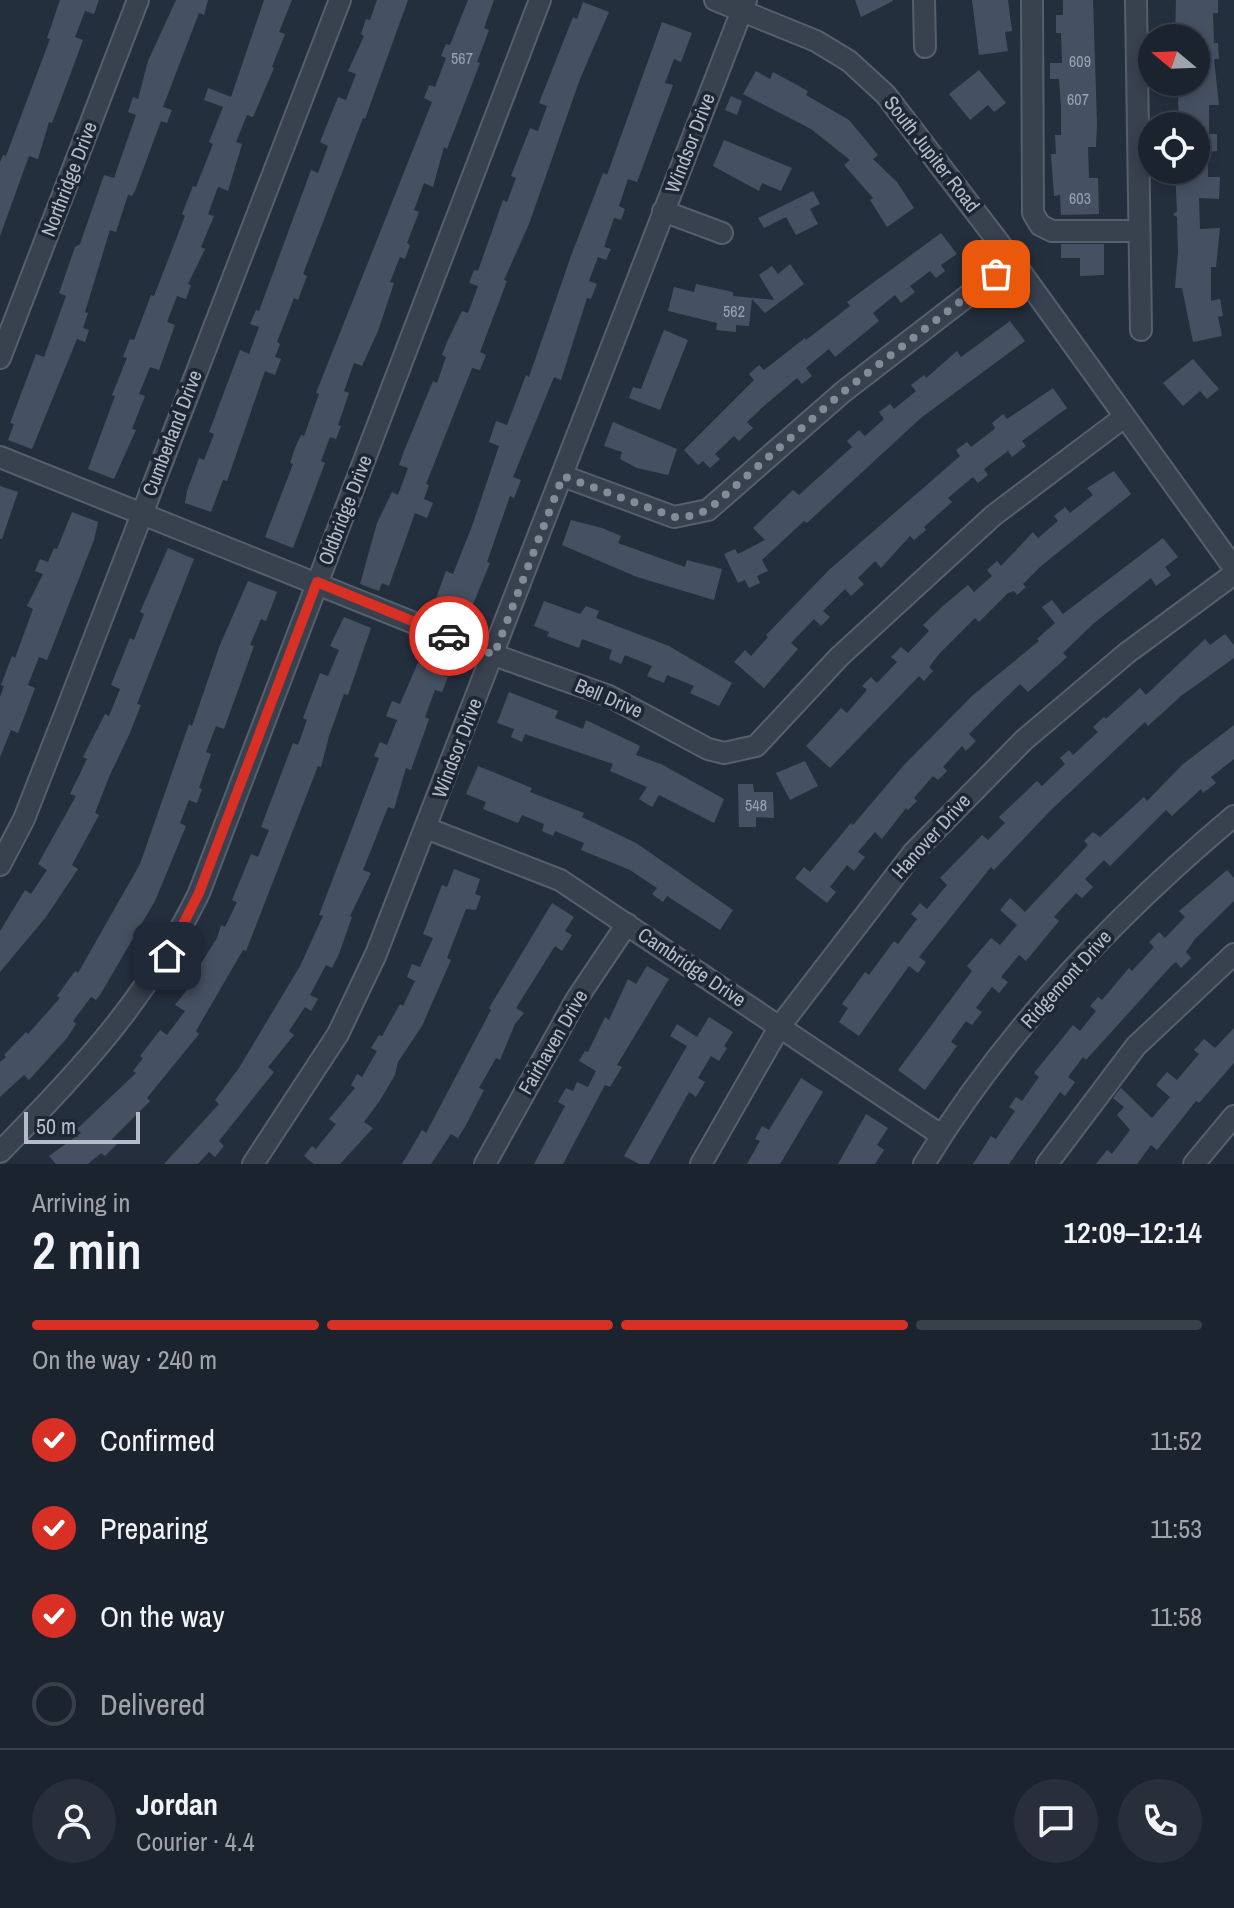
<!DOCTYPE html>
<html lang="en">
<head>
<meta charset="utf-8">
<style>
  :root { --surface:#1b232e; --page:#282f3a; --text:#f1f3f6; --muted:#a0a4aa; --line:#39404a; --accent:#d93025 }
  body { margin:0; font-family:"Archivo Narrow",sans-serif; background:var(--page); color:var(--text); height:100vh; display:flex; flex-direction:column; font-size:30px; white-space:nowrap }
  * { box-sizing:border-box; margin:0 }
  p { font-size:26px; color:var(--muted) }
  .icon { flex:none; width:44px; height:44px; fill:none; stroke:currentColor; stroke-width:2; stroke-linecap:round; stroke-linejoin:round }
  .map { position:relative; height:1164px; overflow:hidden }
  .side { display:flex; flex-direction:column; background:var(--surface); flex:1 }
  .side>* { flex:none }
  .needle { width:52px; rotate:289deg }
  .controls { position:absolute; left:1138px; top:24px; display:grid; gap:16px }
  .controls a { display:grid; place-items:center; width:72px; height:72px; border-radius:50%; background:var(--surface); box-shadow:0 4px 12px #0003,0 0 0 2px var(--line); font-size:40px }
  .scale { position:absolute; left:24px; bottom:20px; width:116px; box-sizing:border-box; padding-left:8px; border:4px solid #b4bcc9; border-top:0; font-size:22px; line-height:28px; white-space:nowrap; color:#b4bcc9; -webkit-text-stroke:6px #1d2633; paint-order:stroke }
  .pin { position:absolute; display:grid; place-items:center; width:68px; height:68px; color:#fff; margin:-34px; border-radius:16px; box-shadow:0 4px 12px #0006 }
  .courier { position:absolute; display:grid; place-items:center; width:80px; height:80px; margin:-40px; border:6px solid #d93025; border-radius:50%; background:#fff; color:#222; box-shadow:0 2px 10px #0007 }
  .summary em { font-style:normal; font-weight:600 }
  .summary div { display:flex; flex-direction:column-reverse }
  .summary { display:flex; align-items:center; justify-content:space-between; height:136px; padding:0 32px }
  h1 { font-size:52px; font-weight:600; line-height:60px }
  .bar { display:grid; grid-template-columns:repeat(4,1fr); gap:12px 8px; align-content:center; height:96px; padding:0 32px }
  .bar i { height:10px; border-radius:6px; background:var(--line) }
  .bar .selected { background:var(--accent) }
  .bar p { grid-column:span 4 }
  .line { display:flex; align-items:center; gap:20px; padding:0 32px; border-top:2px solid var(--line) }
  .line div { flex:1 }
  .round { display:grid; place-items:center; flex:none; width:84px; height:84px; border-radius:42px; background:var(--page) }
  ol { padding:0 32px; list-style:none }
  li { display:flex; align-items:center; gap:24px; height:88px }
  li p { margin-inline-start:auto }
  li .icon { padding:8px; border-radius:50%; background:var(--accent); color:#fff; stroke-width:4 }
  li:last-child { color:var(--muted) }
  li i { width:44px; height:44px; border:4px solid var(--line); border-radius:50% }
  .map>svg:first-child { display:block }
  .building { fill:#455162 }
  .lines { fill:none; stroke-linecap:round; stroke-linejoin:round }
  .minor-casing { stroke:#565f6c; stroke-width:24 }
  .minor { stroke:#38414e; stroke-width:20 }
  .done { stroke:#828b98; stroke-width:8; stroke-dasharray:0 14.4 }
  .route { stroke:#d93025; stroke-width:10 }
  .labels { text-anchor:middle; stroke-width:7; stroke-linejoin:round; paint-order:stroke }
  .number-label { font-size:16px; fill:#98a1af }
  .street-label { font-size:20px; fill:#b4bcc9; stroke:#1d2633 }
</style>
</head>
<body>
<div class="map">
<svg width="1234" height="1164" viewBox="0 0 1234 1164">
  <rect width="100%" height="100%" fill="#242f3e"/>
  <g class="building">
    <polygon points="60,0 99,0 94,14 85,11 75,37 83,40 66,86 52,123 49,122 38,159 29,156 0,236 0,162 3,155 6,156 50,39 47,38"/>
    <polygon points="176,0 208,0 204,15 199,13 163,107 172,110 167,123 161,121 135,191 132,196 128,195 116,232 110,230 85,312 88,313 83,328 89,330 85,342 77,339 32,449 8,440 14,424 10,423 36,354 44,357 66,296 59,293 75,247 80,244 104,175 114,178 136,115 128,112 133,97 138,99 148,61"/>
    <polygon points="264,0 292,0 279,32 285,34 272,67 274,68 253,117 247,115 236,142 242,144 228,191 218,187 208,214 214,216 201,247 205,249 188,284 191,285 186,299 177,296 167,322 175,325 159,370 150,367 139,394 145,396 132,429 136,430 114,479 88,469 115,396 112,395 127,358 123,357 130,339 134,340 151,295 154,296 185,216 182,214 193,186 196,187 213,144 209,142 223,107 204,100 208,88 231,97"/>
    <polygon points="377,0 408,0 365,119 363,118 303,274 307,276 298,300 294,298 277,342 280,344 275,357 281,359 275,375 265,371 227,481 223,480 211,512 185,503 187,491 199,458 204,460 214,434 209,432 240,350 249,354 259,327 250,324 256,310 259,311 311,170 318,173 328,146 320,142 338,97 346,100 356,74 348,71 364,36 361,34 366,19 370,20"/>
    <polygon points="468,0 494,0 484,28 489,30 477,62 480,63 447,149 444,147 433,187 424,183 414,210 419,212 407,243 410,245 405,259 400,257 390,282 394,283 378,331 362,366 354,363 344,391 349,393 338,425 341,426 336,439 330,437 321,461 325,463 293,548 265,537 293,464 290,463 295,448 301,435 304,436 319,394 316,393 432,102 424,98 429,85 435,87 446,58 441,56 446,44 450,45"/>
    <polygon points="855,0 893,0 893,1 861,17"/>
    <polygon points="972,0 1008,0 1012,31 1005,32 1008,51 979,55"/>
    <polygon points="1063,0 1093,0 1097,123 1096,147 1088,147 1089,178 1098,178 1099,214 1061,215 1060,195 1054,196 1051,154 1056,154 1055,135 1061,135 1061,107 1059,79 1050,79 1050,63 1062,63 1061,33 1056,33 1056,15 1063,15"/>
    <polygon points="1176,0 1218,0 1218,13 1213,13 1214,43 1218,43 1219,59 1214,59 1219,105 1209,105 1209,134 1217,134 1217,151 1208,152 1208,177 1220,177 1219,199 1199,198 1200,229 1220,228 1216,267 1211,267 1211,301 1220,299 1223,316 1218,317 1222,336 1193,342 1182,288 1175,288 1178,252 1177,217 1173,215 1177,211 1175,170 1196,170 1196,126 1180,126 1178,104 1179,82 1196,82 1196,38 1175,38"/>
    <polygon points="583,2 609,12 580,79 529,224 504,280 507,281 480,352 486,355 480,370 472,368 426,484 429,485 424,499 433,503 427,518 415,513 389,586 382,583 379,591 360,584 377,523 392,492 398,495 408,468 399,465 404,451 433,381 437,383 446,357 442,355 447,342 462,311 468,313 478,286 469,283 474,270 478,271 503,200 507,202 516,178 511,176 530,128 538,131 547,106 539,103 573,17 577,19"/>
    <polygon points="662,22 692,33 681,62 674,59 665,83 673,85 637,182 628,179 619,206 625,209 621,220 614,218 604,247 611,249 606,260 598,257 589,281 597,284 591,299 587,298 561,380 554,377 513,477 521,480 514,498 510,496 487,562 490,563 469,614 435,601 446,571 453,574 472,526 499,446 489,442 496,421 507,425 526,375 529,377 571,256 603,173 607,175"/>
    <polygon points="979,70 1006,103 994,112 988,105 970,120 949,94"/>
    <polygon points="756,71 770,79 773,72 808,91 806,95 849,120 878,155 873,159 897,182 914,208 887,227 870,200 873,198 844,165 850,160 811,129 743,94"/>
    <polygon points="731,96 742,101 737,115 725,110"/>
    <polygon points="724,140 792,168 781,191 762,183 759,191 713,166"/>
    <polygon points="813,191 820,204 810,209 818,224 796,235 786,217 764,228 758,218"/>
    <polygon points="941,233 957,254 941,265 945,271 936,278 930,271 910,286 915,292 901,303 895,295 873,313 879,321 835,357 829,349 806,368 812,376 802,384 797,378 765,405 747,422 753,428 739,441 734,436 715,454 720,459 710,468 703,461 698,465 684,450 754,380 749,374 759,365 764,370 805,338 806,340 850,306 847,302"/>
    <polygon points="1061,244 1104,244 1104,275 1080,276 1080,258 1061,258"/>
    <polygon points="790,264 804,284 765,313 752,299 749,326 736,325 736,332 716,330 717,323 668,311 674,287 694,292 696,284 733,292 733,296 774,300 759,275 772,266 778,274"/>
    <polygon points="1010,321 1025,341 922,417 807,523 804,521 762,560 768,571 757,576 760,583 749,588 745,580 738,583 724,554 735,549 738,554 765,540 753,528 793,490 799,495 852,447 847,441 859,430 865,436 884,419 879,412 890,404 894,409 916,391 911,385 924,375 926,378 957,351 961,357"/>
    <polygon points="664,330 688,340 660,410 629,398 633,387 641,389"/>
    <polygon points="1193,359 1219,389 1207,399 1200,391 1183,406 1163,383"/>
    <polygon points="1053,388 1067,408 1022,441 1026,446 1012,457 1008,451 984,469 988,475 978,483 973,477 948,498 952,502 924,527 926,530 914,540 910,536 881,568 875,561 858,578 864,584 851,596 845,589 823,611 830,617 821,626 814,619 791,643 798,649 764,688 734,662 745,650 751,656 768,637 766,635 830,569 960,456 956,450 967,442 971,447 992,431 995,428 992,423 1003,414 1007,419"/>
    <polygon points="613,422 677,449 668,475 637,468 620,459 622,452 604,446"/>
    <polygon points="1114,471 1131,494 1041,566 1023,584 1026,587 1017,595 1014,591 1008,593 979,622 975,618 940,653 929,667 933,671 924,681 919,676 830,768 806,746 841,708 847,713 867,690 862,686 871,677 877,683 897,662 891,657 901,647 908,653 929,631 923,625 944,605 968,585 974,592 992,576 987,570 997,561 1001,566 1033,532 1038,538 1058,521 1054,516 1065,507 1070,513 1093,495 1087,488"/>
    <polygon points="0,486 18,492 2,539 0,539"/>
    <polygon points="72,512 98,522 94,540 47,660 39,657 28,685 35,688 18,733 11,730 0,757 0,697 4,686 1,685 12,656 15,658 33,609 27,606 43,574 35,571 40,559 48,562 54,548 57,549"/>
    <polygon points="571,520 602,528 621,536 618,543 685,567 687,560 722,569 714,600 637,577 562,545"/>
    <polygon points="1163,538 1178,557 1165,567 1171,575 1156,586 1151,578 1093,624 1063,653 1067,657 1028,692 1020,684 996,707 969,734 976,741 966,751 962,746 943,767 947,771 938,780 933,776 914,798 917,801 908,810 906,808 882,839 875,832 858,852 865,857 854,871 847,865 830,887 836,892 827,903 795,878 804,867 810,872 851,823 853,825 904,765 973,695 1039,641 1037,639 1055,623 1042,607 1052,600 1063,614"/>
    <polygon points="168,548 194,559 137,704 141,705 129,735 109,777 95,813 99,815 72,865 78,869 46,917 0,972 0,931 25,890 31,894 47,870 38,864 76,796 70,794 87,759 83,757 105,714 109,716 120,689 111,685 130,638 134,640 144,614 140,612"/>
    <polygon points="248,581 277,592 266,621 261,619 250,645 254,646 224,729 216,726 206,752 211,754 199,788 202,789 197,803 189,800 180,823 186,826 155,901 100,995 96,1000 91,997 73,1021 76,1024 67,1038 29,1080 24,1075 0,1097 0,1062 6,1057 4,1055 26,1032 28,1034 60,998 57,996 75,971 78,973 140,864 189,724 192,726 220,645"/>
    <polygon points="544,601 580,614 586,606 599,611 596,618 669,646 732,683 719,706 690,693 694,686 667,675 664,683 647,676 652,666 625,655 621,664 609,659 612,650 582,639 579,648 547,636 549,632 534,626"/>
    <polygon points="344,617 371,628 348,695 344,694 329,736 321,767 318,766 246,951 243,950 196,1031 199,1034 147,1098 150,1101 112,1139 117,1144 105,1156 101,1153 88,1164 56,1164 49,1156 81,1133 77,1129 136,1073 133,1071 143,1058 140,1056 160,1030 167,1035 185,1011 175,1005 200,973 196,971 217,938 221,925 225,927 237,902 232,900 251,854 258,857 269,830 261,827 293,743 298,745 307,720 303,718 320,673 328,676 339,650 330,646"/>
    <polygon points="1225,634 1234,645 1234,658 1181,696 1148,726 1145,722 1051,810 994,870 991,867 919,957 926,962 918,973 909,966 859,1036 839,1022 848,1008 842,1004 865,972 869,975 894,941 898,944 917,919 911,914 920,903 927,909 947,885 940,878 982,835 988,840 1005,823 999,817 1037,781 1042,786 1065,764 1060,758 1069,750 1073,755 1098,732 1093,727 1104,717 1106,719 1140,688 1146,695 1205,639 1210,645"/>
    <polygon points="423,651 450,662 444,676 448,677 442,692 435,690 425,717 429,719 411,770 406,768 394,809 388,807 363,870 371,873 350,916 352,917 339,954 332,968 326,965 310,995 318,999 311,1011 305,1007 289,1031 294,1035 268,1067 274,1072 219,1141 224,1146 215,1157 209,1152 198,1164 164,1164 219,1104 215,1100 239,1068 300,966 323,916 319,915 379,758 374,756 380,742 387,745 397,720 386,716 392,701 400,704"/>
    <polygon points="509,692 558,711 555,718 583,729 586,720 640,746 636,755 661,764 724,799 714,823 659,795 652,807 639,799 647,787 610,771 613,764 525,734 522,742 511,737 514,729 497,723"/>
    <polygon points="1234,725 1234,759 1211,777 1216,783 1203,793 1201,789 1172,816 1166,810 1110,866 1104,860 1085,879 1093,887 1082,898 1076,893 1054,917 1059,921 1026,961 1019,955 1001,977 1008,982 999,993 992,987 976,1008 982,1012 972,1025 966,1021 951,1042 957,1046 925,1090 898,1070 972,971 967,966 991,938 1000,945 1017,925 1000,910 1010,898 1025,912 1088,845 1084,841 1093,832 1100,837 1144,797 1147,801 1182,765"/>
    <polygon points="805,761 818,786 790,800 776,773"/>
    <polygon points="478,766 532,788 530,792 584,813 582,817 636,843 733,910 720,930 667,896 663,902 652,894 657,888 630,870 581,850 584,843 555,831 553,836 542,831 544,824 522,815 518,823 483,809 486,802 466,794"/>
    <polygon points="738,784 753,784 754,792 773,792 774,818 756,817 756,827 739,827"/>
    <polygon points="454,869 480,879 475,894 481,896 476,910 466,909 447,958 451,960 422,1026 398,1062 395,1075 379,1102 364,1122 373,1128 340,1164 314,1164 304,1156 312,1146 316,1149 336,1124 329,1119 355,1088 351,1085 357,1074 362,1077 377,1051 371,1048 379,1035 382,1036 400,1004 403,1006 415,981 407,977 412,964 420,967 433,938 423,934 442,885 447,887"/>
    <polygon points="1227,870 1234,878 1234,901 1195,939 1186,952 1191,958 1181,968 1176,962 1172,965 1086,1060 1083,1057 1068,1077 1075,1082 1065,1096 1060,1092 1009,1164 973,1164 991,1136 996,1139 1015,1111 1009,1107 1016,1097 1022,1101 1039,1077 1034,1073 1073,1025 1080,1031 1096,1011 1090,1006 1098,997 1102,1000 1129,968 1132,971 1154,947 1149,942 1159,932 1165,938 1185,917 1179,911"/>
    <polygon points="552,903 574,917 565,931 572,935 562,951 555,946 516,1008 524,1013 515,1024 500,1060 496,1058 479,1088 484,1090 466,1125 458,1138 451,1134 431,1164 402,1164 422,1130 426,1133 491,1010 489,1008"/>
    <polygon points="647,966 669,979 617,1065 622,1067 610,1087 605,1085 563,1164 534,1164 565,1106 558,1102 566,1088 573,1091 577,1082 588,1087 596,1071 579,1061 585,1051 588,1052 605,1017 609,1020 628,979 636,984"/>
    <polygon points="709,1017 733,1032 724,1046 727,1048 719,1061 711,1056 698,1078 705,1082 696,1097 689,1092 649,1164 639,1164 624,1156 687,1046 670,1036 677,1024 697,1037"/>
    <polygon points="1234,1028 1234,1063 1199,1103 1196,1101 1157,1150 1151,1145 1137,1164 1096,1164 1107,1150 1112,1154 1130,1130 1117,1115 1124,1107 1113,1098 1121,1088 1152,1118 1170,1097 1156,1085 1167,1072 1177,1080 1199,1054 1194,1050 1204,1039 1215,1048"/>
    <polygon points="801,1078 823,1092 780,1164 747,1164 760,1141 755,1139 762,1126 769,1130"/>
    <polygon points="866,1114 888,1128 877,1145 884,1150 875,1164 838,1164"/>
  </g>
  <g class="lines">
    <defs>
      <g id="minor">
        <polyline points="715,0 816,41 849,61 886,95 1013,261 1234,568"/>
        <polyline points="924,0 925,47"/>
        <polyline points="1032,0 1033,213 1040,225 1052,231 1139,231"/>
        <polyline points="1136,0 1141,330"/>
        <polyline points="663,211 722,233"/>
        <polyline points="0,358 138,0"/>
        <polyline points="0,457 494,655 609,696 708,749 724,753 756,746 839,657 994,515 1123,418"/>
        <polyline points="563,476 674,517 708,510 843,392 1013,261"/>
        <polyline points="426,828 560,880 941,1135"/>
        <polyline points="0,865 24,819 65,714 340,0"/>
        <path d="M0,1152C81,1070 148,998 199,893L540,0"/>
        <polyline points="253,1164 338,1034 376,954 746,0"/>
        <polyline points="485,1164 576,1000 627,924"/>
        <polyline points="701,1164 780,1026 913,853 1024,740 1127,653 1234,574"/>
        <path d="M924,1164C1005,1031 1115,916 1234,816"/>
        <polyline points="1047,1164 1136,1046 1234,954"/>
        <polyline points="1194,1164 1234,1116"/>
      </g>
    </defs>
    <use href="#minor" class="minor-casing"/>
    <use href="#minor" class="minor"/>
  </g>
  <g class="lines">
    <polyline class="done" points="449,636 494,655 563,476 674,517 691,516 708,510 843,392 996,274"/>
    <polyline class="route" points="167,956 199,893 317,582 449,636"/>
  </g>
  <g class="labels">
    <g class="number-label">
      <text x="462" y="64">567</text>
      <text x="1080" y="67">609</text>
      <text x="1078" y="105">607</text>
      <text x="1080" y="204">603</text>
      <text x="734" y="317">562</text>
      <text x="756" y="811">548</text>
    </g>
    <g class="street-label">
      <text transform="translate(690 143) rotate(-69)" y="7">Windsor Drive</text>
      <text transform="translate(932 154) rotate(52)" y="7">South Jupiter Road</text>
      <text transform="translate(69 179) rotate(-69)" y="7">Northridge Drive</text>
      <text transform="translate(172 433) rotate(-69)" y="7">Cumberland Drive</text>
      <text transform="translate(345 510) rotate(-69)" y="7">Oldbridge Drive</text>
      <text transform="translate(609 698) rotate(23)" y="7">Bell Drive</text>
      <text transform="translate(457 748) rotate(-69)" y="7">Windsor Drive</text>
      <text transform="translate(931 836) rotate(-48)" y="7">Hanover Drive</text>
      <text transform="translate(692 967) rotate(34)" y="7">Cambridge Drive</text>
      <text transform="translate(1066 979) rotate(-48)" y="7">Ridgemont Drive</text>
      <text transform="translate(553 1042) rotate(-60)" y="7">Fairhaven Drive</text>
    </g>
  </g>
</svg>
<div class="controls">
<a><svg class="needle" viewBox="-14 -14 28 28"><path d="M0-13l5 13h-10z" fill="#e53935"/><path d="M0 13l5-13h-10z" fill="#a0a4aa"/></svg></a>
<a><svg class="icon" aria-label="locate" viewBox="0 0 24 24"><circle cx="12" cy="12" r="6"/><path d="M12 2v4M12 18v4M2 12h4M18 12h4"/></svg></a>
</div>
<div class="scale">50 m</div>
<div class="pin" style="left:996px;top:274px;background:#ea580c"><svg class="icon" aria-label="bag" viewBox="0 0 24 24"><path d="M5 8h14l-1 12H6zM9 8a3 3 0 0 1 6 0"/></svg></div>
<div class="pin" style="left:167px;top:956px;background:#1f2937"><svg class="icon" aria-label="home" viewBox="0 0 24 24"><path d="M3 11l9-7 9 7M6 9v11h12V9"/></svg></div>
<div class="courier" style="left:449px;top:636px"><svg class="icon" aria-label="car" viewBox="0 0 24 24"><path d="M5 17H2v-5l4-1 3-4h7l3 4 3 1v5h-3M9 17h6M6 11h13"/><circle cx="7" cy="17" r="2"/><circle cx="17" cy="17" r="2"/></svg></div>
</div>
<section class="side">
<div class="summary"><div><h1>2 min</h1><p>Arriving in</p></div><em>12:09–12:14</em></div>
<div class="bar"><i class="selected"></i><i class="selected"></i><i class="selected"></i><i></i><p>On the way · 240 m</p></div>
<ol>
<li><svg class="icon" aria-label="check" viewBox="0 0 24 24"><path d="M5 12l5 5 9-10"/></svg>Confirmed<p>11:52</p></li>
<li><svg class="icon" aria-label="check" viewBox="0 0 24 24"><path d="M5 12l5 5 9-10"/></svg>Preparing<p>11:53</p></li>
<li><svg class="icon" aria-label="check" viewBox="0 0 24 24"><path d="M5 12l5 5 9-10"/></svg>On the way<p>11:58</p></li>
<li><i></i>Delivered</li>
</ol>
<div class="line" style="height:144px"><a class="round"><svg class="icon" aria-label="person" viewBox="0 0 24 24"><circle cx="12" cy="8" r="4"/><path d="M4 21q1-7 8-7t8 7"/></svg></a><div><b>Jordan</b><p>Courier · 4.4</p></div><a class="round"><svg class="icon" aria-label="chat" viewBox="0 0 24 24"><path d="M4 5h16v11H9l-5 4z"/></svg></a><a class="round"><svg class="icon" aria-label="phone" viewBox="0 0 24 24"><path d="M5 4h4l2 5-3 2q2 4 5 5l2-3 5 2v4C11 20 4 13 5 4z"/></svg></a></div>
</section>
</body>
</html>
